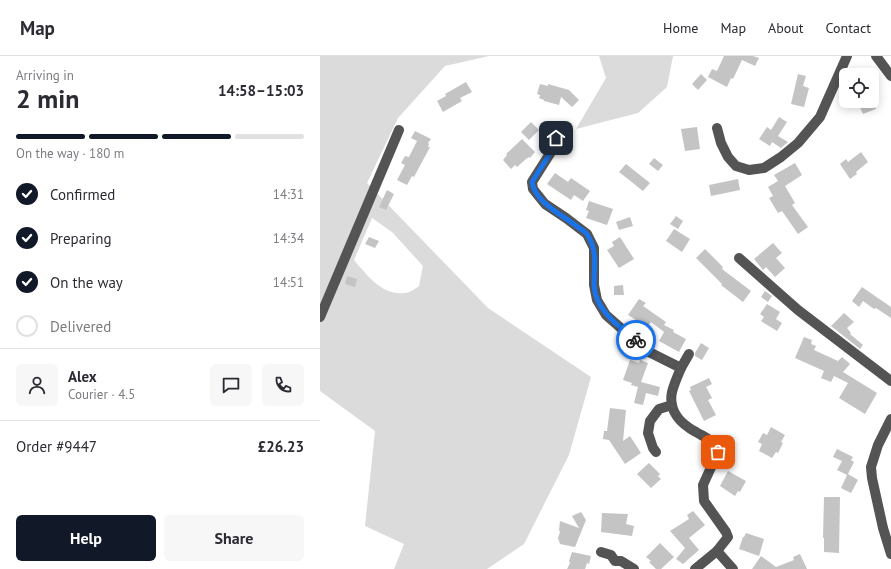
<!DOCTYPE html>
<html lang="en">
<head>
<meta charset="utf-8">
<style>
  :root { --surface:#fff; --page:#f7f7f7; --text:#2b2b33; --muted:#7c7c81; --line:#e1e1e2; --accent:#111827 }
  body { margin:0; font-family:"PT Sans",sans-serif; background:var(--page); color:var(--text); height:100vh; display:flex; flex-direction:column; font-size:15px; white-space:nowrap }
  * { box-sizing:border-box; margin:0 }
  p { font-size:13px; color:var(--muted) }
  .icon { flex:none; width:22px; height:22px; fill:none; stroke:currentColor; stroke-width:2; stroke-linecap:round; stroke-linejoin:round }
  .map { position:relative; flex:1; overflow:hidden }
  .details { display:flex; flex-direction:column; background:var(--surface); width:320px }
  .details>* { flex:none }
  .fabs { position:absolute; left:519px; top:12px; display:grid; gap:8px }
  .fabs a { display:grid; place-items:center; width:40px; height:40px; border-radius:6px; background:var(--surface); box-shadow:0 2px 10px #0003; font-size:20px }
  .pin { position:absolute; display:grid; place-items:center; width:34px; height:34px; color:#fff; margin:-17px; border-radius:8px; box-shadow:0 2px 6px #0006 }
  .courier { position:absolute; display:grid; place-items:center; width:40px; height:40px; margin:-20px; border:3px solid #1a73e8; border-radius:50%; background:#fff; color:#222; box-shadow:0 1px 5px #0007 }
  .headline em { font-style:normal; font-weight:800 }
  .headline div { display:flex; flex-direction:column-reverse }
  .headline { display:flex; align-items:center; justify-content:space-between; height:68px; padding:0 16px }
  h1 { font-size:26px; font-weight:800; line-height:30px }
  .bar { display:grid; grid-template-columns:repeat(4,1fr); gap:6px 4px; align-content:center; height:48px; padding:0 16px }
  .bar i { height:5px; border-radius:3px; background:var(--line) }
  .bar .current { background:var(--accent) }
  .bar p { grid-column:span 4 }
  .line { display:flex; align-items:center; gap:10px; padding:0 16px; border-top:1px solid var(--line) }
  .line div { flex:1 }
  .round { display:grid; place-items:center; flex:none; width:42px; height:42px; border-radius:6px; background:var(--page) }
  ol { padding:0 16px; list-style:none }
  li { display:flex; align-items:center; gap:12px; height:44px }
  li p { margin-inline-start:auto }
  li .icon { padding:4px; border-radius:50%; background:var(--accent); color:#fff; stroke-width:4 }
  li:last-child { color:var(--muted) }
  li i { width:22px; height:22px; border:2px solid var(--line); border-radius:50% }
  .primary-button { display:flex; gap:8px; margin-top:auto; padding:8px 16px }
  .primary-button a { flex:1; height:46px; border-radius:6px; background:var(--accent); color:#fff; font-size:16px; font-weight:800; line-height:46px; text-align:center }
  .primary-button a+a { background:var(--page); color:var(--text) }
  header { display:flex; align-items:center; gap:24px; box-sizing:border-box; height:56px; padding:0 20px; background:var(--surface); border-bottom:1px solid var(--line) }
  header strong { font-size:19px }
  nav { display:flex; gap:22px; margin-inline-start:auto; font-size:14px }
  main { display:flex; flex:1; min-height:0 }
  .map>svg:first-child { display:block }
  .green { fill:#dbdbdb; fill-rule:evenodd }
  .building { fill:#c4c4c4 }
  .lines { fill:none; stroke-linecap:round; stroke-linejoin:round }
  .minor { stroke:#545454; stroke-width:10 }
  .done { stroke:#595959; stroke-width:4; stroke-dasharray:0 7.2 }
  .route { stroke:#1a73e8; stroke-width:5 }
</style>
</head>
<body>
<header>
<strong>Map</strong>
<nav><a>Home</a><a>Map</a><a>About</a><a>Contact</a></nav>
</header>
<main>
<section class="details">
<div class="headline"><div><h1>2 min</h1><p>Arriving in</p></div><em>14:58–15:03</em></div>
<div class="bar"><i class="current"></i><i class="current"></i><i class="current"></i><i></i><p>On the way · 180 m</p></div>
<ol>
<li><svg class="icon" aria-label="check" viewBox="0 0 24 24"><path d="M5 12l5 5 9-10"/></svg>Confirmed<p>14:31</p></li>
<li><svg class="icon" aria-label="check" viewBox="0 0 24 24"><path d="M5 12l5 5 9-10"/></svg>Preparing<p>14:34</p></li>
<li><svg class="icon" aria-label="check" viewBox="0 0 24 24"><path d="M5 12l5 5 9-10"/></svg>On the way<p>14:51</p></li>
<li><i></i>Delivered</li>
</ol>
<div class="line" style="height:72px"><a class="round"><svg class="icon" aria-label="person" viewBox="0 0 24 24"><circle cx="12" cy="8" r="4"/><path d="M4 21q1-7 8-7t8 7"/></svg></a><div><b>Alex</b><p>Courier · 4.5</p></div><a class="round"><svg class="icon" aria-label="chat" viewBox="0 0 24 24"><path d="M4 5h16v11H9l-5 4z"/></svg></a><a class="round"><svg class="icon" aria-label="phone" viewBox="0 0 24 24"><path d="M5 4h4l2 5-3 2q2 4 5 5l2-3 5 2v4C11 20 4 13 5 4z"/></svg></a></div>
<div class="line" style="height:52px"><div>Order #9447</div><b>£26.23</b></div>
<div class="primary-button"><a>Help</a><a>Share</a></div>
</section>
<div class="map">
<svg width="571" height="513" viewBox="0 0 571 513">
  <rect width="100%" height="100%" fill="#fff"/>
  <g class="green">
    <path d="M0,0H169L125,10L78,62L47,127L168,252L271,321L249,399L204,488L167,513H74L84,488L45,470L55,375L0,335ZM52,162L72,176L103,210L99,230C95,233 89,237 85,237C62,240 47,219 34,204Z"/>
    <polygon points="279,0 353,0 347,31 318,57 256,73 286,22"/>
  </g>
  <g class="building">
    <polygon points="404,0 433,0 439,2 435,10 422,4 413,23 411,22 407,31 388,21 392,13 397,15"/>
    <polygon points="381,18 387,24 378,34 372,28"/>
    <polygon points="478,18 486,20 483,30 489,32 484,51 471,48"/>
    <polygon points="146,26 152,36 140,42 142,45 123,56 117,45 126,40 125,38"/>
    <polygon points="220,28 228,30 228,28 249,34 259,44 252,51 241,41 239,49 224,45 224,44 219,42 220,39 217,38"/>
    <polygon points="537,45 553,45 556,53 543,58"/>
    <polygon points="459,61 467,66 458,80 468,86 461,92 452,86 450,90 439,83 447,71 451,74"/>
    <polygon points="211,66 219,74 209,84 201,76"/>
    <polygon points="377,71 380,93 365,95 361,73"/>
    <polygon points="95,75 111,83 108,87 109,88 108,91 110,91 94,121 92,120 87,129 77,124 85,109 81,107 85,100 89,101 97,85 91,82"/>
    <polygon points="202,83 215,96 210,102 209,101 206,103 197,111 195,109 191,113 183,104 187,99 186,98"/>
    <polygon points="541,96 548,106 536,116 537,118 530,123 520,108 526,103 528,106"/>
    <polygon points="334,102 343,109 338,115 329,108"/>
    <polygon points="475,107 482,119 465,130 475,147 472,149 488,171 478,178 462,155 458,157 449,142 453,140 448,131 458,125 454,119"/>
    <polygon points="306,108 330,127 323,135 299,116"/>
    <polygon points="235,117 248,126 251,122 270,135 263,145 254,139 251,144 227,128"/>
    <polygon points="418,123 420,134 391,140 389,129"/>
    <polygon points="67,134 74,138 66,154 59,151"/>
    <polygon points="269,145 293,153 287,169 266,162 269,155 266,154"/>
    <polygon points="356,160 363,165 358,173 350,168"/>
    <polygon points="310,161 313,170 299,174 296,166"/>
    <polygon points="354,173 370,183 362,196 346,185"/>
    <polygon points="49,181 59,185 55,192 45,188"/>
    <polygon points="300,181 314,203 299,212 287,194 294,190 292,186"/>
    <polygon points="453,187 462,197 456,202 465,212 455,221 446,211 443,214 434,203"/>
    <polygon points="385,193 403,211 402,213 431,235 423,246 401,229 402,228 376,202"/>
    <polygon points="27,220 37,223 35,231 25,228"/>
    <polygon points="303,229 304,239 294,239 294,230"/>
    <polygon points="542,231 571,251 571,262 556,252 554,253 543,245 539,251 532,245"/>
    <polygon points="445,235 452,240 448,246 441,241"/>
    <polygon points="319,243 326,247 323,250 346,266 344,269 354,274 353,276 366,283 359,296 339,285 344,276 331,266 327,271 308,259"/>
    <polygon points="447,248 460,256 456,263 462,267 457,275 441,265 444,261 440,258"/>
    <polygon points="524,257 534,266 527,272 531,277 530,278 543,289 540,293 511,270"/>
    <polygon points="484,281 492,284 491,288 496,290 494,294 518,305 522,301 530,308 523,316 557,337 545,358 519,342 528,327 514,320 511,326 501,322 504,315 475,302"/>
    <polygon points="381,287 389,292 382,304 375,300 375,297"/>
    <polygon points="310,304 319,307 320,304 328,307 321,326 340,331 338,340 326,337 323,349 314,347 318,331 311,329 312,327 303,324"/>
    <polygon points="389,322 392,328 386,331 392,342 388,344 396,359 384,365 369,335 371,334 370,331"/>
    <polygon points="290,352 306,354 303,385 310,380 321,397 305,408 289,384 283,383 284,375 287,375"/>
    <polygon points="451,371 465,379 461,386 463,387 458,397 456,396 452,402 439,395 442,388 438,386 443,377 447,379"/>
    <polygon points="517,393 533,401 531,404 534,406 528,418 538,424 531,437 521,432 527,419 517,414 522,405 513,401"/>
    <polygon points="329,407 340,418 338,420 341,423 331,432 317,418"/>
    <polygon points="408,415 426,425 420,436 418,435 415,440 400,430"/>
    <polygon points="504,441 520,441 519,497 504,496 504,482 503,482"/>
    <polygon points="373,455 385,469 369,482 379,494 363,508 356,503 365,492 350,475 369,463 367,459"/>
    <polygon points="261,456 266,464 255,491 240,488 238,482 240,476 239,474 240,465 259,472 252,460"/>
    <polygon points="282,457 308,458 306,468 314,470 312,480 281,476"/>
    <polygon points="426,477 444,483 439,500 419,493 423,481 424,481"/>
    <polygon points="340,487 354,501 341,513 336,513 329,506 331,505 326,501"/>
    <polygon points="252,496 271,500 269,508 267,507 265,513 247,513 250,507 249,505"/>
    <polygon points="480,498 487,513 432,513 441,500 456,511 474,504 473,501"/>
  </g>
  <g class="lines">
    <g class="minor">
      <polyline points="556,0 571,20"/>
      <polyline points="397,72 401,87 408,101 416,110 429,114 444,112 461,101 478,87 500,61 527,0"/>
      <path d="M236,82L231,96L212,126L213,133L225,148L246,162L267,178L274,192V229L277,244L286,259L327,295L361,312C358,319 354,328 352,336C348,355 361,368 376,376C388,383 392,383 398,396L383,429L384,445L406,476L408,481L397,495L413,513"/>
      <polyline points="419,202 478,254 571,325"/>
      <polyline points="0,261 79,74"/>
      <polyline points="361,312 369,298"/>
      <polyline points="571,363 558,389 551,411 552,422 563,472 571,498"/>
      <polyline points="336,396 333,392 328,377 330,365 339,353 352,349"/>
      <polyline points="281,496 291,499 295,505 301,505 314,513"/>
      <polyline points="375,513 397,495"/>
    </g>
  </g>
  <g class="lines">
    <polyline class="done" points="316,284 327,295 361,312 352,337 352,349 356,359 364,369 394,386 398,396"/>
    <path class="route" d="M236,82L231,96L212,126C215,147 243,159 259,172C262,174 266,176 268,180C282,202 268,226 278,245C286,262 302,272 316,284"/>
  </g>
</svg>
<div class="fabs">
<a><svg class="icon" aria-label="locate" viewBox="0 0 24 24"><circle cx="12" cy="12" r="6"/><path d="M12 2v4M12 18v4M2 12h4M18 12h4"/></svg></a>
</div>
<div class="pin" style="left:398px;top:396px;background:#ea580c"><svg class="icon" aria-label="bag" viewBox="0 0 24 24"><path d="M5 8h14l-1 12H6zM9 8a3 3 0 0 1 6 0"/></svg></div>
<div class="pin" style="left:236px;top:82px;background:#1f2937"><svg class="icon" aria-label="home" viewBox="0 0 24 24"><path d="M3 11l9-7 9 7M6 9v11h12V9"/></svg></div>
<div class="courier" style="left:316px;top:284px"><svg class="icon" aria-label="bike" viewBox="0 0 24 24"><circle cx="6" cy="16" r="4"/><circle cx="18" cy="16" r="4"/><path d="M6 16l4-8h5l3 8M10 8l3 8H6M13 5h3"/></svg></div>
</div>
</main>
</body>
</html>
